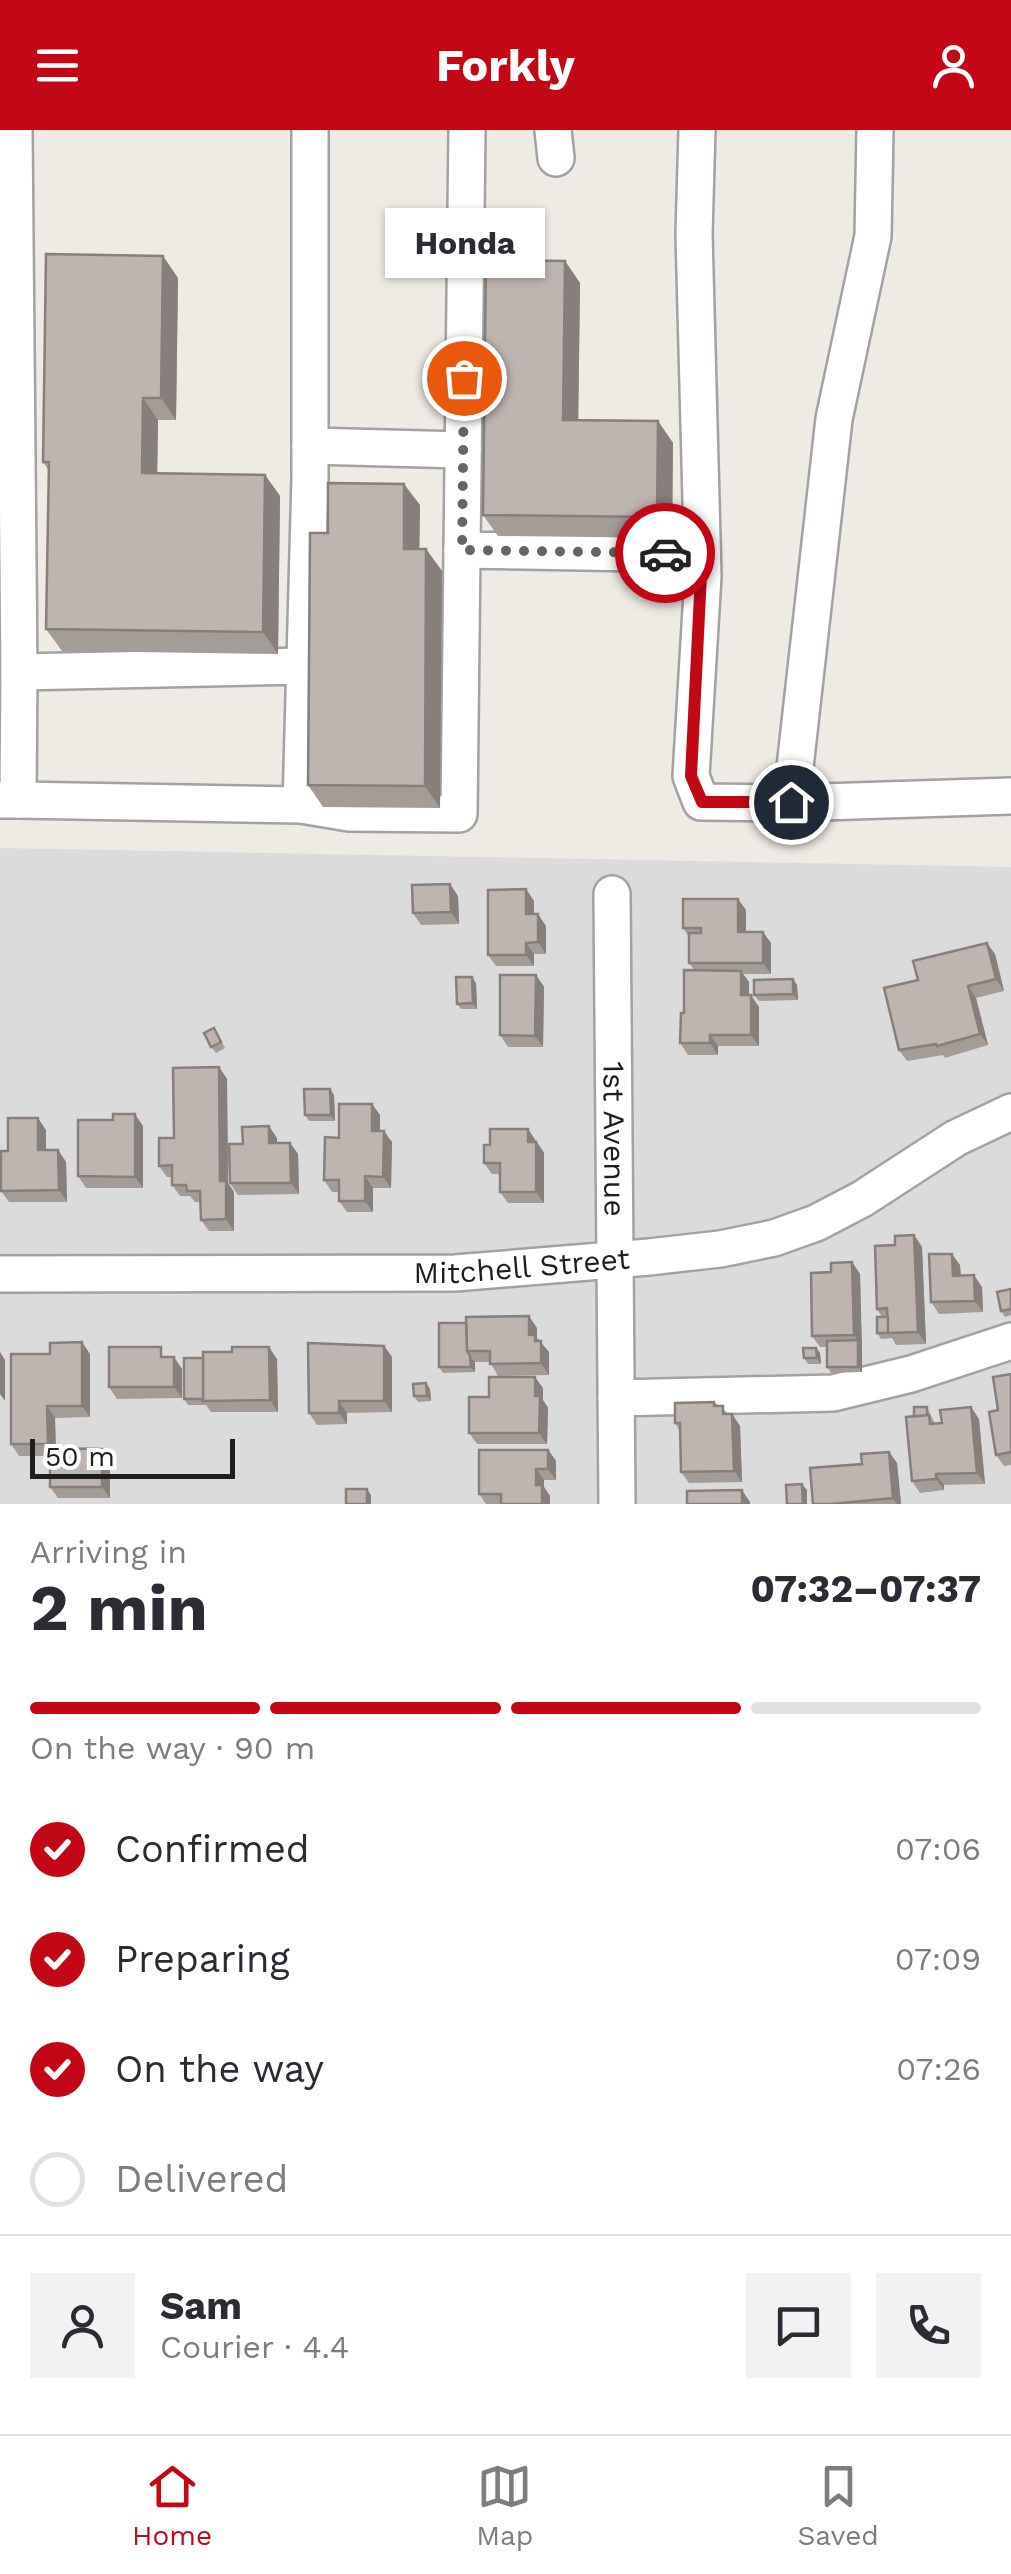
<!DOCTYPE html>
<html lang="en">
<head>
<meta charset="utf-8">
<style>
  :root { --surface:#fff; --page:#f2f2f3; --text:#2b2b33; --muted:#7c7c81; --line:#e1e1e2; --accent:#c40715 }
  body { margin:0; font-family:"Work Sans",sans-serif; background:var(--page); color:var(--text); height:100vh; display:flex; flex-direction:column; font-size:38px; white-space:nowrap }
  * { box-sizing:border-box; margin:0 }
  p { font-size:32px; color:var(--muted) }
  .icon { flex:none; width:55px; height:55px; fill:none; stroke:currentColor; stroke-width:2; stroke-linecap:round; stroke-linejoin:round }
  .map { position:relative; height:1374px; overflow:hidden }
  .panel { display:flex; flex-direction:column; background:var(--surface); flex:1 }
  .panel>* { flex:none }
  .scale { position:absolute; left:30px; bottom:25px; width:205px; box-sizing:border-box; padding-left:10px; border:5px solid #1e1e1e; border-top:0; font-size:28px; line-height:35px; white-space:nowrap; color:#1e1e1e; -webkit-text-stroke:8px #fff; paint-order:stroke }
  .pin { position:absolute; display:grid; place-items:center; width:85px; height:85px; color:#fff; margin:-42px; border:5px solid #fff; border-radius:50%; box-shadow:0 2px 10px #0007 }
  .courier { position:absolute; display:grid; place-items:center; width:100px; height:100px; margin:-50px; border:8px solid #c40715; border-radius:50%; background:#fff; color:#222; box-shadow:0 2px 12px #0007 }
  .bubble { position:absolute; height:70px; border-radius:0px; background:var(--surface); box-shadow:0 2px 8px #0004; font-size:32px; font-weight:700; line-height:70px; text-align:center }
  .headline em { font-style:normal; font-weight:700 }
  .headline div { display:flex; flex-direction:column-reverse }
  .headline { display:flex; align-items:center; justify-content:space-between; height:170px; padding:0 30px }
  h1 { font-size:65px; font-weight:700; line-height:75px }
  .bar { display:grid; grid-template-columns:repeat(4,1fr); gap:15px 10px; align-content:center; height:120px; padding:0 30px }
  .bar i { height:12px; border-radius:8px; background:var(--line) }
  .bar .current { background:var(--accent) }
  .bar p { grid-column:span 4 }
  .line { display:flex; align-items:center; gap:25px; padding:0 30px; border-top:2px solid var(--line) }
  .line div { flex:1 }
  .round { display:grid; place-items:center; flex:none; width:105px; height:105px; border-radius:0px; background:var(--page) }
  ol { padding:0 30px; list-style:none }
  li { display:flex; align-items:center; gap:30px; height:110px }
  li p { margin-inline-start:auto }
  li .icon { padding:10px; border-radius:50%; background:var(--accent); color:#fff; stroke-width:4 }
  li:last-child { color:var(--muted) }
  li i { width:55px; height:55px; border:5px solid var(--line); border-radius:50% }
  header { display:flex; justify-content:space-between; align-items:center; height:130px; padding:0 30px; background:var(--accent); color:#fff; font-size:45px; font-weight:700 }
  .tab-bar { display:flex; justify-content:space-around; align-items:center; height:140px; border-top:2px solid var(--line); background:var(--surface); font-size:28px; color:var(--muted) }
  .tab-bar a { display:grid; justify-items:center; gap:5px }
  .tab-bar .current { color:var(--accent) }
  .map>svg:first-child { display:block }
  .residential { fill:#dcdbdb }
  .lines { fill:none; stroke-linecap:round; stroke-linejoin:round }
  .minor-casing { stroke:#a2a2a2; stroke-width:40 }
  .minor { stroke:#fff; stroke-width:35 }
  .wall { fill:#a49c97 }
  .shaded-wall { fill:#867f7b }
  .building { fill:#bfb5b0; stroke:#867f7b; stroke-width:2.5 }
  .done { stroke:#676563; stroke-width:10; stroke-dasharray:0 18 }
  .route { stroke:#c40715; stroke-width:12 }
  .labels { text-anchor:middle; stroke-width:9; stroke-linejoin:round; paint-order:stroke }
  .street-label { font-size:30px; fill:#1e1e1e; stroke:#fff }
</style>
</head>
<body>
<header><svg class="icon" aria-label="menu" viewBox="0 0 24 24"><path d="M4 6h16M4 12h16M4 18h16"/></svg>Forkly<svg class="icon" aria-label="person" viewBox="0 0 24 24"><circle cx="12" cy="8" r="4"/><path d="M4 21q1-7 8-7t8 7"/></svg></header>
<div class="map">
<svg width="1011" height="1374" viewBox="0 0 1011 1374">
  <rect width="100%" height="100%" fill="#eeeae4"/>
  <polygon class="residential" points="0,718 1011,737 1011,1374 0,1374"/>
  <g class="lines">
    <defs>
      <g id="minor">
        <polyline points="467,0 462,420 702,424"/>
        <polyline points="553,0 556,28"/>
        <polyline points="697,0 694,104 703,446 691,646 701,672 791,673 834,289 873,106 875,0"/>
        <polyline points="310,316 463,320"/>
        <polyline points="19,542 305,536"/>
        <polyline points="0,670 18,670 19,542 14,0"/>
        <polyline points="18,670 301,675 310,348 310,0"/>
        <polyline points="791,673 1011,666"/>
        <polyline points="301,675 349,683 459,684 462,420"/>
        <path id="s1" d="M612,764L617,1374"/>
        <path id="s2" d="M0,1144L455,1143L649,1127L720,1119L774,1108L816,1093L862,1069L956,1008L1011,982"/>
        <polyline points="616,1268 833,1263 911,1244 1011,1211"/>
      </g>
    </defs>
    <use href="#minor" class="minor-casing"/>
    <use href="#minor" class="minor"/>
  </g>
  <g class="wall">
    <polygon points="565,131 580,153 578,290 658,291 673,313 672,408 498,406 483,385"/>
    <polygon points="178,148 176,290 158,290 157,343 265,345 280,366 278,524 62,521 46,499 49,341 43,332"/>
    <polygon points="420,375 419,419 426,419 442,441 440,678 323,677 308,655 328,403"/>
    <polygon points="526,759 534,771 534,784 546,796 546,824 534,824 534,836 496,836 488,825"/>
    <polygon points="458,766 459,794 421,795 413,783"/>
    <polygon points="746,780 746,802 771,813 771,844 743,844 749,852 749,865 759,877 759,916 718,916 718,925 688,925 680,913 684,883 694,840 689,833 689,807 683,798"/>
    <polygon points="995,824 1004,861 976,868 988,915 945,928 943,925 907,931 899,920 918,850"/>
    <polygon points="536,845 544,857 543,917 508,917 500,905"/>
    <polygon points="793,849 797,855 798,870 759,871 754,865"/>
    <polygon points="476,853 477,879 461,879 457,874"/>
    <polygon points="214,898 225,918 216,923 211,917"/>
    <polygon points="219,937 227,949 228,1053 234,1062 234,1101 209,1101 201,1090 201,1072 195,1072 190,1066 180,1066 172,1055 172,1047 167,1047 159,1036 174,1008"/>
    <polygon points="330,959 334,965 335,991 309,991 305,985"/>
    <polygon points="372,974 380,985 380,1001 392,1012 391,1058 373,1058 373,1082 347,1082 339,1071 339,1062 332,1062 324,1050"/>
    <polygon points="113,990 143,996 143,1058 86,1058 78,1046"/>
    <polygon points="46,1000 46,1020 58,1020 66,1032 67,1072 9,1072 1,1061 8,1021"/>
    <polygon points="277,1008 277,1013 290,1013 298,1024 299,1064 238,1065 230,1053"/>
    <polygon points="536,1010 544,1023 544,1073 508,1073 500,1062 500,1044 492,1044 484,1033"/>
    <polygon points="914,1105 922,1117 926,1214 896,1215 892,1208 881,1209 877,1203 882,1187 877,1179 895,1115"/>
    <polygon points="852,1132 860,1144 862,1242 831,1243 827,1237 827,1217 820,1217 812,1206 831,1142"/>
    <polygon points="960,1135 961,1146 982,1157 983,1182 939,1184 931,1172"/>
    <polygon points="1011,1159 1011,1185 1005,1187 1001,1181"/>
    <polygon points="439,1193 537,1198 537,1208 549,1222 549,1245 498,1246 490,1232 475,1232 475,1242 443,1243 439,1237"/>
    <polygon points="384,1216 392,1227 392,1282 347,1283 347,1294 317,1295 309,1283"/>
    <polygon points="816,1218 820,1223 821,1234 808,1234 804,1228"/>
    <polygon points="90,1224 90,1287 55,1288 56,1318 102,1319 110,1330 110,1368 58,1368 50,1357 50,1326 19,1326 11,1314"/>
    <polygon points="169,1227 182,1239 182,1268 117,1269 109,1257"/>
    <polygon points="277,1229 278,1282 211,1282 206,1275 188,1275 184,1269"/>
    <polygon points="1011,1244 1011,1335 1004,1336 996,1325"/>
    <polygon points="426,1253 430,1259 431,1271 418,1272 414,1266"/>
    <polygon points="543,1258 543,1270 548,1278 547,1314 477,1314 469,1303 489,1267"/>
    <polygon points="714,1272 729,1284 732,1284 740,1296 742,1352 689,1353 681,1342 680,1301 675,1293"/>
    <polygon points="927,1277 935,1294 979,1289 985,1354 944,1355 944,1360 920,1363 912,1351 914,1287"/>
    <polygon points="548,1320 556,1331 556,1350 544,1350 544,1357 550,1366 550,1374 486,1374 479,1364"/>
    <polygon points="889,1322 897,1333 901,1374 813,1374"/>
  </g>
  <g class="shaded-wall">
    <polygon points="163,126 178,148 176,290 161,268"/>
    <polygon points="565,131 580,153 578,312 563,290"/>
    <polygon points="143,268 158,290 157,364 142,343"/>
    <polygon points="658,291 673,313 672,408 657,387"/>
    <polygon points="265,345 280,366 278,524 263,502"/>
    <polygon points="404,354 420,375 419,441 404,419"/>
    <polygon points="426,419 442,441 440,678 425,656"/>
    <polygon points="450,754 458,766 459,794 451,782"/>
    <polygon points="526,759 534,771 534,796 526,784"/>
    <polygon points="738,769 746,780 746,813 738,802"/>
    <polygon points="538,784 546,796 546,824 538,812"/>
    <polygon points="763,802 771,813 771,844 763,833"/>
    <polygon points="526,813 534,824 534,836 526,825"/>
    <polygon points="987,813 995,824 1004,861 996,849"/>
    <polygon points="741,841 749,852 749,877 741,865"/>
    <polygon points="536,845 544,857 543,917 535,906"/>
    <polygon points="472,847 476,853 477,879 473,873"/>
    <polygon points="793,849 797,855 798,870 793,864"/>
    <polygon points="968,856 976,868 988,915 980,904"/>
    <polygon points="751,865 759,877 759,916 751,905"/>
    <polygon points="710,905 718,916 718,925 710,913"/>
    <polygon points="219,937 227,949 228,1053 234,1062 234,1101 226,1089 220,1051"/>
    <polygon points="330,959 334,965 335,991 331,985"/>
    <polygon points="372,974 380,985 380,1012 372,1001"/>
    <polygon points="135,984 143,996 143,1058 135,1047"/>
    <polygon points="38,988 46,1000 46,1032 38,1020"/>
    <polygon points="269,996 277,1008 277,1025 269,1013"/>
    <polygon points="528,999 544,1023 544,1073 536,1062 528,1012"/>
    <polygon points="384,1001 392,1012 391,1058 383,1047"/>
    <polygon points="290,1013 298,1024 299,1064 291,1053"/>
    <polygon points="58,1020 66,1032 67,1072 59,1060"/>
    <polygon points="365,1046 373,1058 373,1082 365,1071"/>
    <polygon points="914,1105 922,1117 926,1214 918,1202"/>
    <polygon points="952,1124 960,1135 961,1158 953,1146"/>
    <polygon points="852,1132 860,1144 862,1216 854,1205"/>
    <polygon points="974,1145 982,1157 983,1182 975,1171"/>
    <polygon points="529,1186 537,1198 537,1208 549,1222 549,1245 541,1233 529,1205"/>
    <polygon points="858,1210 862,1216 862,1242 858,1237"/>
    <polygon points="82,1212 90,1224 90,1287 82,1276"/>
    <polygon points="384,1216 392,1227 392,1282 384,1271"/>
    <polygon points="269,1217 277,1229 278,1282 270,1270"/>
    <polygon points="816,1218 820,1223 821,1234 817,1228"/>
    <polygon points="0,1222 5,1230 5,1271 0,1264"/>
    <polygon points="174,1227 182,1239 182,1268 174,1257"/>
    <polygon points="470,1227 475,1232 475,1242 471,1237"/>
    <polygon points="535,1247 543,1258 543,1270 548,1278 547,1314 539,1303 535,1266"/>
    <polygon points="426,1253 430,1259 431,1271 427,1266"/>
    <polygon points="339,1271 347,1283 347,1294 339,1283"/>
    <polygon points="47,1276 55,1288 56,1326 48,1314"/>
    <polygon points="971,1277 979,1289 985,1354 977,1343"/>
    <polygon points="732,1284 740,1296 742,1352 734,1341"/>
    <polygon points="102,1319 110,1330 110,1368 102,1357"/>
    <polygon points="548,1320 556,1331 556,1350 548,1339"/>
    <polygon points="889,1322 897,1333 901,1374 897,1374 893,1368"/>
    <polygon points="536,1339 544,1350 544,1357 550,1366 550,1374 542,1374 536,1355"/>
    <polygon points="936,1344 944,1355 944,1360 936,1349"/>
    <polygon points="802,1354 807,1360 807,1374 803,1374"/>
    <polygon points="367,1359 371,1365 371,1374 367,1374"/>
    <polygon points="742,1360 750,1372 750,1374 742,1374"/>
  </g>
  <g class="building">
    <polygon points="46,124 163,126 161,268 143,268 142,343 265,345 263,502 46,499 49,332 43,332"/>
    <polygon points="486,130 565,131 563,290 658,291 657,387 483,385"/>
    <polygon points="328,353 404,354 404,419 426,419 425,656 308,655 310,403 328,403"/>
    <polygon points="450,754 451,782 413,783 412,755"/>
    <polygon points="526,759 526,784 538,784 538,812 526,813 526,825 488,825 488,760"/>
    <polygon points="683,769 738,769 738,802 763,802 763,833 689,833 689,803 701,803 701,798 683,798"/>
    <polygon points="987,813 996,849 968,856 980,904 937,916 936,914 899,920 884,858 918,850 913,831"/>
    <polygon points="684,840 741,841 741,865 751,865 751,905 710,905 710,913 680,913 681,883 684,883"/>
    <polygon points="500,845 536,845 535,906 500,905"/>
    <polygon points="456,847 472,847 473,873 457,874"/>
    <polygon points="793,849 793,864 754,865 754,850"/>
    <polygon points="214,898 221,912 211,917 204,903"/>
    <polygon points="219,937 220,1051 226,1051 226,1089 201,1090 200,1061 187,1061 186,1055 172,1055 172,1035 159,1036 159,1008 174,1008 173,938"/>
    <polygon points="304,959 330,959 331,985 305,985"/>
    <polygon points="339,974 372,974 372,1001 384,1001 383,1047 365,1046 365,1071 339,1071 339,1050 324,1050 325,1007 339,1008"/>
    <polygon points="113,984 135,984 135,1047 78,1046 78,990 113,990"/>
    <polygon points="8,988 38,988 38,1020 58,1020 59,1060 1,1061 1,1021 8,1021"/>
    <polygon points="269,996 269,1013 290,1013 291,1053 230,1053 229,1014 243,1014 242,997"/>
    <polygon points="490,999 528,999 528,1012 536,1012 536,1062 500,1062 500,1033 484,1033 484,1015 490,1015"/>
    <polygon points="914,1105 918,1202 888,1203 887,1178 877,1179 875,1116 895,1115 895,1106"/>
    <polygon points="929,1124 952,1124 953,1146 974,1145 975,1171 931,1172"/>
    <polygon points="852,1132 854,1205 812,1206 811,1143 831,1142 831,1133"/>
    <polygon points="1011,1159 1011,1179 1001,1181 997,1162"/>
    <polygon points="529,1186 529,1205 535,1205 535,1211 541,1211 541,1233 490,1234 490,1221 467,1221 466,1187"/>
    <rect x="877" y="1187" width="11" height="16"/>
    <polygon points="439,1193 466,1193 467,1221 470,1226 471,1237 439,1237"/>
    <polygon points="858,1210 858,1237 827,1237 827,1211"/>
    <polygon points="82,1212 82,1276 47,1276 48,1314 11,1314 11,1224 50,1224 50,1213"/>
    <polygon points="308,1213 384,1216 384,1271 339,1271 339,1283 309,1283"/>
    <polygon points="109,1217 161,1217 161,1227 174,1227 174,1257 109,1257"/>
    <polygon points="232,1217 269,1217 270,1270 203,1271 203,1222 232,1222"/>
    <polygon points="803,1218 816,1218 817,1228 804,1228"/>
    <rect x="184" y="1228" width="19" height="41"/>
    <polygon points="1011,1244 1011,1322 996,1325 989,1282 998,1280 993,1247"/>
    <polygon points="489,1247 535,1247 535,1266 540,1266 539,1303 469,1303 469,1267 489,1267"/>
    <polygon points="426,1253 427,1266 414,1266 413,1254"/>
    <polygon points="714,1272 714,1276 723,1276 723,1284 732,1284 734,1341 681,1342 680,1293 675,1293 675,1273"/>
    <polygon points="914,1277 927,1277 927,1286 914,1287"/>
    <polygon points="971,1277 977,1343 936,1344 936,1349 912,1351 906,1287 929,1285 930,1294 942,1293 940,1280"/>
    <polygon points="50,1318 102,1319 102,1357 50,1357"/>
    <polygon points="479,1320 548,1320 548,1339 536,1339 536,1355 542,1355 542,1374 501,1374 501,1364 479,1364"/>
    <polygon points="889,1322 893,1368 831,1374 813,1374 810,1338 862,1334 861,1324"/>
    <polygon points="802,1354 803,1374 787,1374 786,1355"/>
    <rect x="346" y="1359" width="21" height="15"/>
    <polygon points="742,1360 742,1374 687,1374 687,1361"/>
  </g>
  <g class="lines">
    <polyline class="done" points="464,248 462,420 665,423"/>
    <polyline class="route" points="665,423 702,424 691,646 702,672 791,672"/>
  </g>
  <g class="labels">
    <g class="street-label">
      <text dy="10" stroke="none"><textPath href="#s1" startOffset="245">1st Avenue</textPath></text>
      <text dy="10" stroke="none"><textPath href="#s2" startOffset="522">Mitchell Street</textPath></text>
    </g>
  </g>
</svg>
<div class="scale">50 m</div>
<div class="pin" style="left:464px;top:248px;background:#ea580c"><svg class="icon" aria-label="bag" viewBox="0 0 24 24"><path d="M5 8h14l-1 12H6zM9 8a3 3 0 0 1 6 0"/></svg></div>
<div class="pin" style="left:791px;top:672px;background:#1f2937"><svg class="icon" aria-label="home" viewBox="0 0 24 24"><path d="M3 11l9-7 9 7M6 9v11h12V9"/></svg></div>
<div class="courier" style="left:665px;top:423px"><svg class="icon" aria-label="car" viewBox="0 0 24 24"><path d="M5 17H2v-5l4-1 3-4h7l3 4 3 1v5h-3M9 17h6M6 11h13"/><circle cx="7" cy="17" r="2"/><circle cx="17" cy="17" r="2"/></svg></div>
<div class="bubble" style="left:385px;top:78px;width:160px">Honda</div>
</div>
<section class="panel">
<div class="headline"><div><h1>2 min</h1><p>Arriving in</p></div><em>07:32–07:37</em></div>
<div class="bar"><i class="current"></i><i class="current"></i><i class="current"></i><i></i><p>On the way · 90 m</p></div>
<ol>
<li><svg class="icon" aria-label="check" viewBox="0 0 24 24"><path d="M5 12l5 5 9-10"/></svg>Confirmed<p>07:06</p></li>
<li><svg class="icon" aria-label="check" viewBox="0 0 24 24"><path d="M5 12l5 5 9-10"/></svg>Preparing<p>07:09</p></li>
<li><svg class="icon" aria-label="check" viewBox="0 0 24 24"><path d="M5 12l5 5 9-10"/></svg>On the way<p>07:26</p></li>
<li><i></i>Delivered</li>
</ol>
<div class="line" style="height:180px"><a class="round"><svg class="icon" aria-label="person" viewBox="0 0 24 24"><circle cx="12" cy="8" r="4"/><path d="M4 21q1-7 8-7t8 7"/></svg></a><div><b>Sam</b><p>Courier · 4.4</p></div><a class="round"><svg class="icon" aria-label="chat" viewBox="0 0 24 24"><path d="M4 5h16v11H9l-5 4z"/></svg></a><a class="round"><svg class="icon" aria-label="phone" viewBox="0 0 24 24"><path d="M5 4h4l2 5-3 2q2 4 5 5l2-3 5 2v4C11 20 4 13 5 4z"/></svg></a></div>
</section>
<nav class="tab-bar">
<a class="current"><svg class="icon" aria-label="home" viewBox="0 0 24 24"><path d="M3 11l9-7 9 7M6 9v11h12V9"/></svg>Home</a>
<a><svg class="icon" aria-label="map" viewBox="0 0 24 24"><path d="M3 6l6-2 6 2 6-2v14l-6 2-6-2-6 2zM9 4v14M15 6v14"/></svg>Map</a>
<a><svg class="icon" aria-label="saved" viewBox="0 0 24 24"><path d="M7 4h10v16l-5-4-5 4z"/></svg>Saved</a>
</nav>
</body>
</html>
